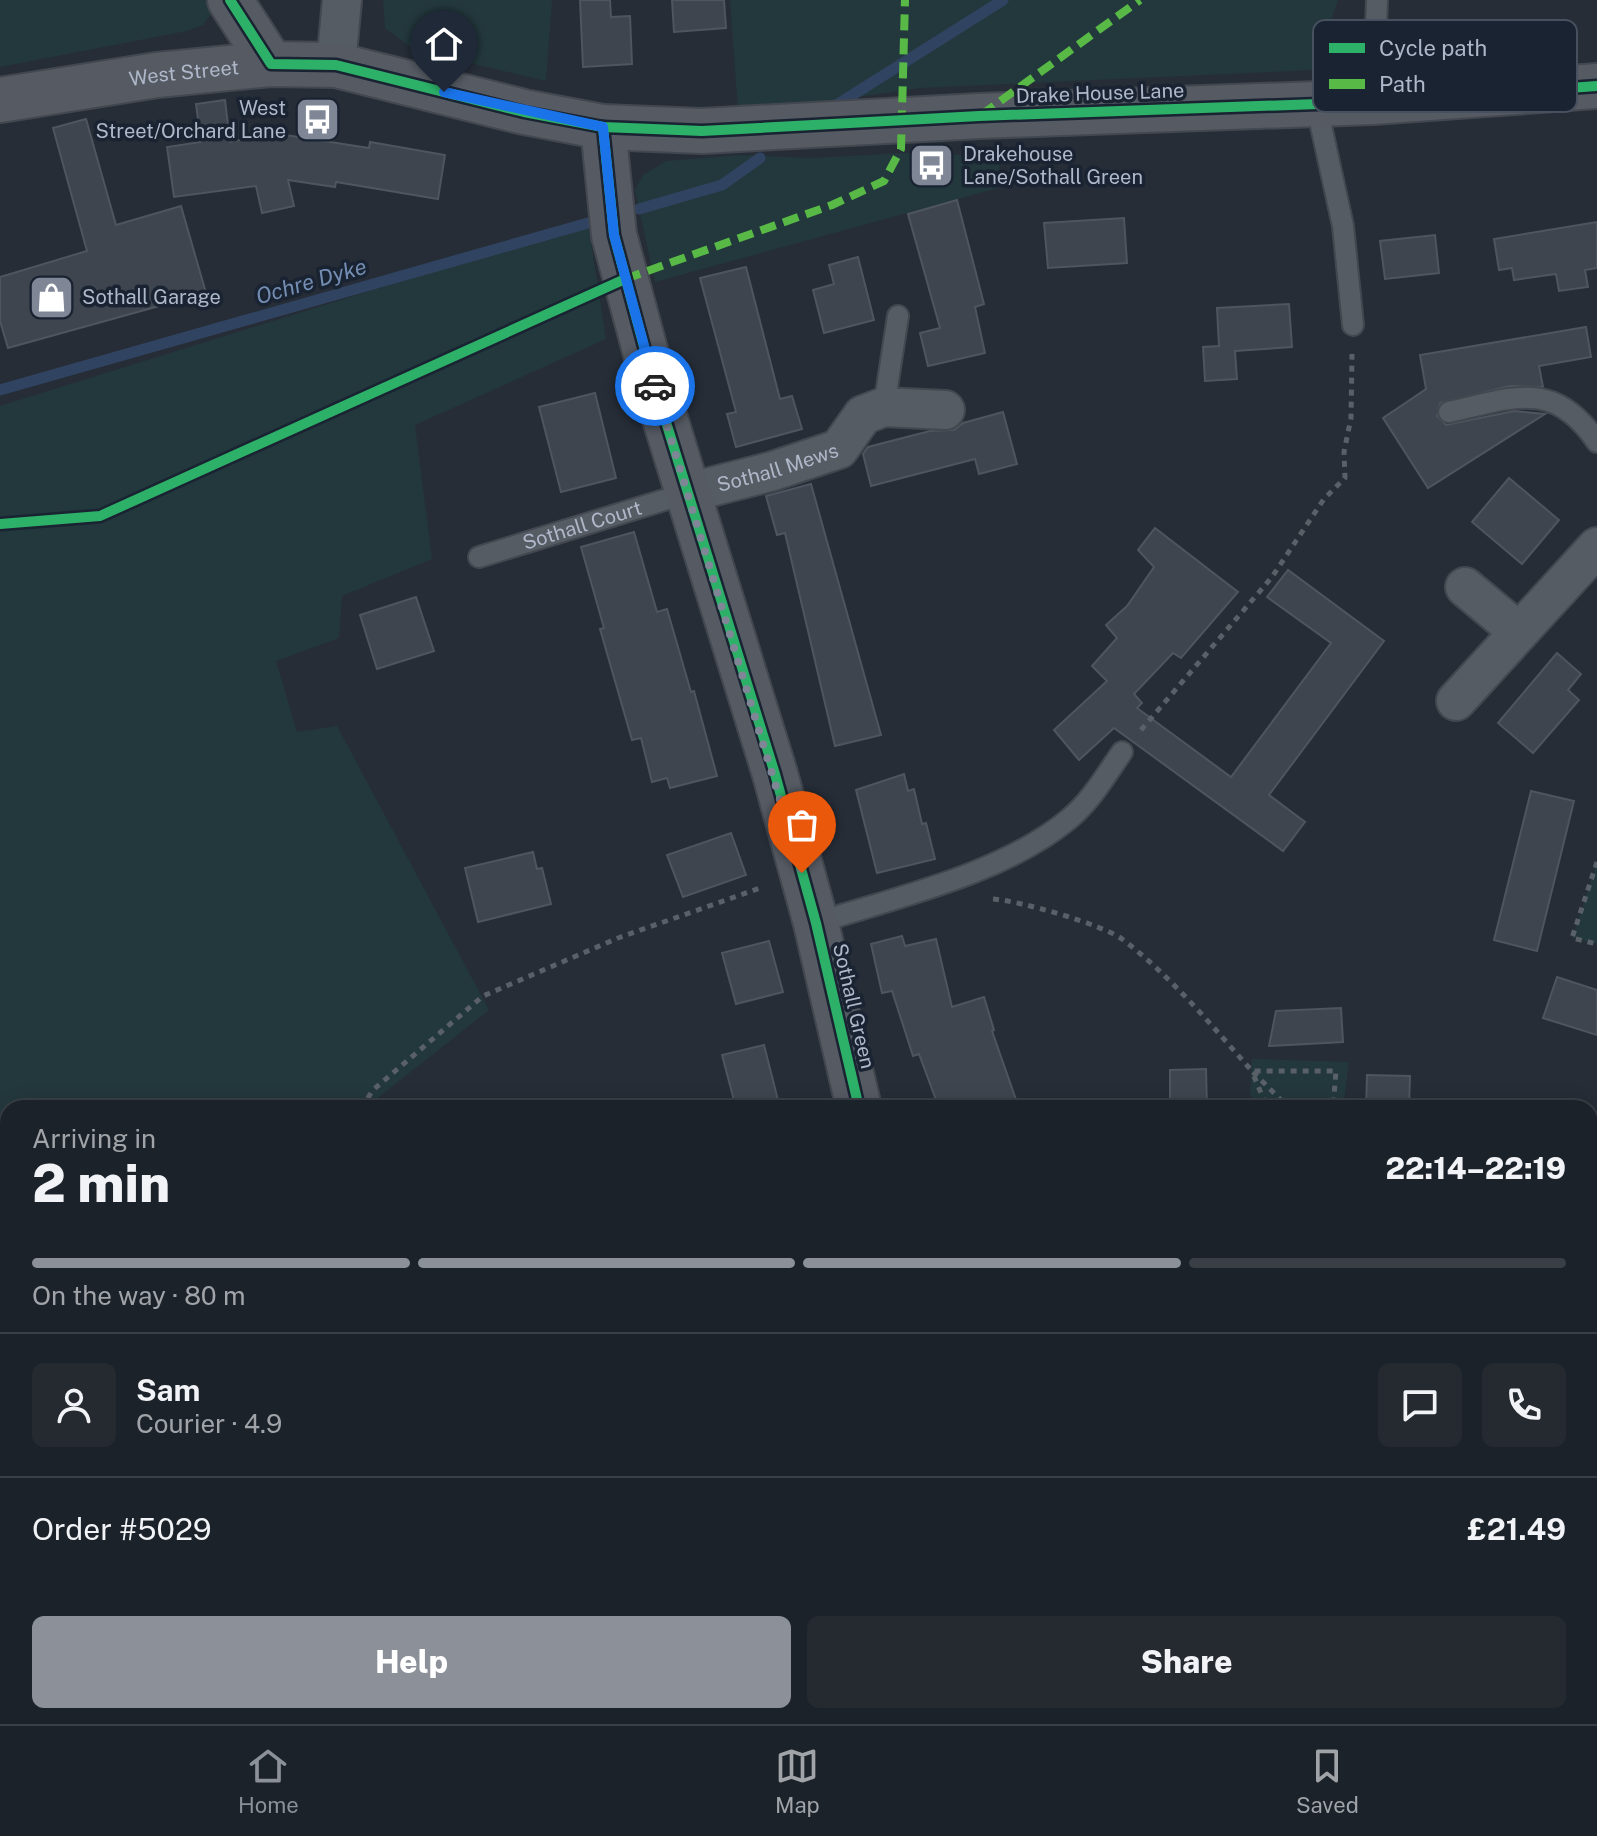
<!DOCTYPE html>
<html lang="en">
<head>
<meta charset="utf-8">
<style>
  :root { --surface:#1c2229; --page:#252a31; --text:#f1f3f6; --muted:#a0a4a8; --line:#3a3f46; --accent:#8c9099 }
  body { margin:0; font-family:"Public Sans",sans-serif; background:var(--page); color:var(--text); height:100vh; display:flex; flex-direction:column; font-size:30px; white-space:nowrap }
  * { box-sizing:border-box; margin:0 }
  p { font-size:26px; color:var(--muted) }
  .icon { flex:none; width:44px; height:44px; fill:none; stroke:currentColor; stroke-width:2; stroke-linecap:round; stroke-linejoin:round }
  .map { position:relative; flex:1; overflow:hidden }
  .drawer { position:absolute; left:0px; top:1100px; width:1598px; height:624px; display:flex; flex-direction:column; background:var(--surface); border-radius:24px 24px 0 0; box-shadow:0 4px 20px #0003,0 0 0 2px var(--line) }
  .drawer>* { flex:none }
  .pin { position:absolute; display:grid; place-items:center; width:68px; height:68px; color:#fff; margin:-82px -34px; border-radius:50% 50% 50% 0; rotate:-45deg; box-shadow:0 0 8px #0007 }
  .pin .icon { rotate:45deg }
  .courier { position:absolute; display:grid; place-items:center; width:80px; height:80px; margin:-40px; border:6px solid #1a73e8; border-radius:50%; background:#fff; color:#222; box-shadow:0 2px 10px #0007 }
  .summary em { font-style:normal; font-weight:800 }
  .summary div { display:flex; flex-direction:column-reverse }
  .summary { display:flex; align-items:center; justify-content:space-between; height:136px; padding:0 32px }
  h1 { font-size:52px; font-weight:800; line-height:60px }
  .bar { display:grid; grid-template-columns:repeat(4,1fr); gap:12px 8px; align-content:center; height:96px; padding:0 32px }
  .bar i { height:10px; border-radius:6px; background:var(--line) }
  .bar .active { background:var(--accent) }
  .bar p { grid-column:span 4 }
  .line { display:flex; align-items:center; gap:20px; padding:0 32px; border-top:2px solid var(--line) }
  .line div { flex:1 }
  .round { display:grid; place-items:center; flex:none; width:84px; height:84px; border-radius:12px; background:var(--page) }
  .button { display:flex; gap:16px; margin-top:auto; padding:16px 32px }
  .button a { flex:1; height:92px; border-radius:12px; background:var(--accent); color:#fff; font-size:32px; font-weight:800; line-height:92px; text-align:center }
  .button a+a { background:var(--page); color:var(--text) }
  .dock { display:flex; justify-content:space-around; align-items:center; height:112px; border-top:2px solid var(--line); background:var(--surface); font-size:22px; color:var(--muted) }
  .dock a { display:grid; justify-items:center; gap:4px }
  .dock .active { color:var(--accent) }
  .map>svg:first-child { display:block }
  .green { fill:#23383d }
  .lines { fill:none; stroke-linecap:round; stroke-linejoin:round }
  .stream { stroke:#304462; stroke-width:11 }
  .building { fill:#3f454e; stroke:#4e555f; stroke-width:2 }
  .lane-casing { stroke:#43474f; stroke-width:24 }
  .street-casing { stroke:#43474f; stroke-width:42 }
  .secondary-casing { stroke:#43474f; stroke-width:48 }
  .path { stroke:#5a6068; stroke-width:5; stroke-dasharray:6 6; stroke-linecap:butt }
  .lane { stroke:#565c64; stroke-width:20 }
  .street { stroke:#565c64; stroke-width:38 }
  .secondary { stroke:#555a63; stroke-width:44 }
  .quiet { stroke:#58b947; stroke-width:8; stroke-dasharray:16 8; stroke-linecap:butt }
  .cycleway-casing { stroke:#192332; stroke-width:15 }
  .cycleway { stroke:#2db169; stroke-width:10 }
  .done { stroke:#7f8796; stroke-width:8; stroke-dasharray:0 14.4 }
  .route { stroke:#1a73e8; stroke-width:10 }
  .labels { text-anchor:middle; stroke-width:7; stroke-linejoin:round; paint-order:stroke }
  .street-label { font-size:20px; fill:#afb8c9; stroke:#192332 }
  .poi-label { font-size:20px; fill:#afb8c9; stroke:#192332; text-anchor:start }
  .water-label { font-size:22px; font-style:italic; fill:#748eb3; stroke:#192332 }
  .key { fill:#192332; stroke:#46505f; stroke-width:2 }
  .key-label { font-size:22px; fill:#afb8c9 }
</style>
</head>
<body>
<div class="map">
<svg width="1597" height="1724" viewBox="0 0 1597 1724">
  <rect width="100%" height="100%" fill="#262d37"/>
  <g class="green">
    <polygon points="0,0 210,0 212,13 203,25 187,31 0,67"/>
    <polygon points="383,0 552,0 546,81 414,50 385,28"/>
    <polygon points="730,0 1338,0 1314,70 920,88 801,105 738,110"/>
    <polygon points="906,153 1000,156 998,188 655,282 635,190 643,175 666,161 741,155 810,158"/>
    <polygon points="588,223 606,339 415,425 432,559 342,596 339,638 276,661 297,732 337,726 489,1010 365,1108 8,1108 8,1633 0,1617 0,406"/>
    <polygon points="1597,862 1597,944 1572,938"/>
    <polygon points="1252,1059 1349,1062 1343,1108 1257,1108 1250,1094"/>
    <polygon points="1590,1339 1597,1344 1597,1686 1590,1681"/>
  </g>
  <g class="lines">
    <g class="stream">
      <polyline points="835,106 1003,0"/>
      <polyline points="639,209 722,185 760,158"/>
      <polyline points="0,390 588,223"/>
    </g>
  </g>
  <g class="building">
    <polygon points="580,0 610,0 611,17 630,16 632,64 583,67"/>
    <polygon points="672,0 724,0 726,28 674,32"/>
    <polygon points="225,100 230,142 273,133 369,148 370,142 445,155 438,199 336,182 335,187 288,180 294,206 262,213 256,186 174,197 167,147 201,142 196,104"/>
    <polygon points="86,119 116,225 181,206 206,293 8,348 0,321 0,277 87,251 53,128"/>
    <polygon points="957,200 984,304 975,307 985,353 928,366 920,333 940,328 908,214"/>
    <polygon points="1124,218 1127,263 1048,268 1044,223"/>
    <polygon points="1597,222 1597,268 1585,270 1588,287 1559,291 1556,274 1514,280 1512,268 1499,270 1494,239"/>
    <polygon points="1435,235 1439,273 1385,279 1380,241"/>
    <polygon points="858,257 874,320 824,333 813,290 834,284 829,265"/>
    <polygon points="746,267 780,399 792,396 802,429 736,447 727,414 736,412 700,278"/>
    <polygon points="1289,304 1292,347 1235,351 1237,379 1205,381 1203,347 1219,346 1217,308"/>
    <polygon points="1586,327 1591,357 1539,366 1543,387 1510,386 1440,403 1437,416 1446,425 1514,411 1545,414 1428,488 1383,418 1426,389 1420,355"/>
    <polygon points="595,393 616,478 561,492 539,407"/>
    <polygon points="1003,412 1017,464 979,474 975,459 871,486 863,454 868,447 930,431 954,430 963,423"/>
    <polygon points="1509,478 1559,520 1522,564 1472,522"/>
    <polygon points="811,484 881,735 835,746 785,533 777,535 766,496"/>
    <polygon points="1155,528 1238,592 1181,658 1173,653 1134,694 1142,703 1137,708 1231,777 1331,643 1267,597 1288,570 1384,641 1269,795 1305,822 1283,851 1114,728 1079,760 1054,730 1107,681 1092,666 1117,638 1106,625 1127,606 1154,567 1138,550"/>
    <polygon points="634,532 657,612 667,609 691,692 694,691 717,776 670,788 667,778 652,782 641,738 632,740 600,629 604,628 581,547"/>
    <polygon points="416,597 434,651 377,669 360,615"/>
    <polygon points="1557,653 1581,674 1568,690 1579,700 1533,753 1498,723"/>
    <polygon points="904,774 908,791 914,789 922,824 926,823 935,859 877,873 856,790"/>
    <polygon points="1531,791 1574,801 1537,951 1494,940"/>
    <polygon points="731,833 746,875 683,897 667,855"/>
    <polygon points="533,852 537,869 542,868 551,904 478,922 465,868"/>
    <polygon points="902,936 905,946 936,939 952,1007 984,997 994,1030 992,1031 1019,1108 939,1108 919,1054 913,1056 892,991 882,993 871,944"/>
    <polygon points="769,941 783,992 736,1004 722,953"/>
    <polygon points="1557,977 1597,990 1597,1035 1543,1018"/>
    <polygon points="1341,1008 1343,1042 1269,1046 1276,1011"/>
    <polygon points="764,1045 780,1108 736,1108 722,1055"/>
    <polygon points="1206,1069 1207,1108 1170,1108 1170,1070"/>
    <polygon points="1367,1075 1410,1076 1409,1108 1366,1108"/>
  </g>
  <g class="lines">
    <defs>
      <g id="lane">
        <polyline points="1373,102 1377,0"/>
        <polyline points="1316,103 1343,226 1353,325"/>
        <polyline points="884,407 898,316"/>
        <path d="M1449,412C1512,398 1554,378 1597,442"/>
        <path id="s1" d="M479,557L687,493"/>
        <path d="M816,923C897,897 1003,874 1069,819C1091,801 1106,775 1122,752"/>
        <polyline points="494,1724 494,1716"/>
      </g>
      <g id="street">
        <polyline points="336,65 342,0"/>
        <path id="s2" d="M687,493L773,471L839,449L863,415L884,407L945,410"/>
        <polyline points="1465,587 1519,632"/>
        <polyline points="1456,701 1597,547"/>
        <polyline points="1590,1306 1597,1307"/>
        <polyline points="438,1724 459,1716"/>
      </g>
      <g id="secondary">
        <polyline points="230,0 271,64"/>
        <path id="s3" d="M0,100L157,75L271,64L336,65L524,112L603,127L702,131L979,116L1373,102L1597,86"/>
        <polyline points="603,127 614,235 653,380 775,774 816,923 859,1108"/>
        <polyline points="1107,1716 1111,1724"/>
      </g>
    </defs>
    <use href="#lane" class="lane-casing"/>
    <use href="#street" class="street-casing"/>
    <use href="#secondary" class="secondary-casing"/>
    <g class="path">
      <polyline points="1141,730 1272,577 1324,499 1345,478 1344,452 1351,418 1352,354"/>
      <polyline points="1597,862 1572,938 1597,944"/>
      <path d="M993,899C1020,901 1101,924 1122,939C1171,976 1212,1026 1252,1071H1336L1333,1108"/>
      <polyline points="1253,1072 1289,1108"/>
      <polyline points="1254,1076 1267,1108"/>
      <polyline points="361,1108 373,1090 483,996 618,938 763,887"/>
      <polyline points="0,1281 8,1277"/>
      <polyline points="1590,1491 1597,1489"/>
      <polyline points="1590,1681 1597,1686"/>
      <polyline points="163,1716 165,1724"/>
    </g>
    <use href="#lane" class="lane"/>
    <use href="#street" class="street"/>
    <use href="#secondary" class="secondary"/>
    <g class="quiet">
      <polyline points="981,115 1140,0"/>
      <polyline points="625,279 832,205 884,181 901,149 905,0"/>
    </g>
    <defs>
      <g id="cycleway">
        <polyline points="230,0 271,64 336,65 524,112 603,127 702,131 979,116 1373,102 1597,86"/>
        <polyline points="603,127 614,235 653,380 775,774 816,923 859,1108"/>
        <polyline points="0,524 100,516 625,279"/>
      </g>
    </defs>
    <use href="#cycleway" class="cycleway-casing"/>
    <use href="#cycleway" class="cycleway"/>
  </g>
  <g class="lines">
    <polyline class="done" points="655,386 802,873"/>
    <polyline class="route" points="444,92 603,127 614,235 655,386"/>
  </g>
  <defs>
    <symbol id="bus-square" viewBox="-11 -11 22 22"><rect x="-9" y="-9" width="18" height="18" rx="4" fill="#7f8796" stroke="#192332"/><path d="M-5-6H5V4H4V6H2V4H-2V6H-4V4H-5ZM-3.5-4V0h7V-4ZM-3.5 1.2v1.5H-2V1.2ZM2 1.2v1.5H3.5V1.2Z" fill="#fff"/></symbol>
    <symbol id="shop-square" viewBox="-11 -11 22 22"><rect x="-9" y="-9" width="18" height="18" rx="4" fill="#7f8796" stroke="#192332"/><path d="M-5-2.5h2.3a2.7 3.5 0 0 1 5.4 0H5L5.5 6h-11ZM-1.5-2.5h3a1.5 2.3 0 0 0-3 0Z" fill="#fff"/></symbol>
  </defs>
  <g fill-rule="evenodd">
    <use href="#bus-square" x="292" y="94" width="51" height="51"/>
    <use href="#bus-square" x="906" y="140" width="51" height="51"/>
    <use href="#shop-square" x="26" y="272" width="51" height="51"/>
  </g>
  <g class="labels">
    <g class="street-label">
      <text dy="7" stroke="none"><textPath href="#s3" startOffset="186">West Street</textPath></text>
      <text transform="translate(1100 93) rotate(-2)" y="7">Drake House Lane</text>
      <text dy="7" stroke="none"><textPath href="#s2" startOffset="94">Sothall Mews</textPath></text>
      <text dy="7" stroke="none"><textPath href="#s1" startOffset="108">Sothall Court</textPath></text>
      <text transform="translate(854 1006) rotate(77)" y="7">Sothall Green</text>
    </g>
    <g class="poi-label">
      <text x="286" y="115" text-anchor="end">West<tspan x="286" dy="23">Street/Orchard Lane</tspan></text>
      <text x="963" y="161">Drakehouse<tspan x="963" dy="23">Lane/Sothall Green</tspan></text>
      <text x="82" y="304">Sothall Garage</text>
    </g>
    <g class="water-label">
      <text transform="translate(311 281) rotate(-16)" y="8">Ochre Dyke</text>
    </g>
  </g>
  <rect x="1313" y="20" width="264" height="92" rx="12" class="key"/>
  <rect x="1329" y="43" width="36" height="10" fill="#2db169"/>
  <rect x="1329" y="79" width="36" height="10" fill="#58b947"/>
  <g class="key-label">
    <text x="1379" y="56">Cycle path</text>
    <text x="1379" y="92">Path</text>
  </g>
</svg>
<div class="pin" style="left:802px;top:873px;background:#ea580c"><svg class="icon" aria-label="bag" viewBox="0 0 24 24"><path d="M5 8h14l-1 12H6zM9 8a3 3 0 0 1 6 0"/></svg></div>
<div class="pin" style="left:444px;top:92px;background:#1f2937"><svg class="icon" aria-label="home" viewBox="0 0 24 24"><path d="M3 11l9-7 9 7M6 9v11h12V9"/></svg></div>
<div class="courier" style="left:655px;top:386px"><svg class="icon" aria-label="car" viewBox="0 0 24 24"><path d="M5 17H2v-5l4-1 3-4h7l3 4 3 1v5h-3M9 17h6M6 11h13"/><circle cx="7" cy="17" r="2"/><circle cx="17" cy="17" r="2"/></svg></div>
<section class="drawer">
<div class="summary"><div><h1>2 min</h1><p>Arriving in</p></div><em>22:14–22:19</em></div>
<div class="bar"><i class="active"></i><i class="active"></i><i class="active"></i><i></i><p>On the way · 80 m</p></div>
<div class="line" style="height:144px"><a class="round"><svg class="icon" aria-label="person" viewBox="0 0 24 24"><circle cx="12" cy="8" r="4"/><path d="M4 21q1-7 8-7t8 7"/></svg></a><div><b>Sam</b><p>Courier · 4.9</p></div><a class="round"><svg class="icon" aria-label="chat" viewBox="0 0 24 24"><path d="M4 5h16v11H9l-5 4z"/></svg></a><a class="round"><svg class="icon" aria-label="phone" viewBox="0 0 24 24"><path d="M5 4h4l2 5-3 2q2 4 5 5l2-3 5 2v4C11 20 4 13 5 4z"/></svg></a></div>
<div class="line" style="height:104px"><div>Order #5029</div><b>£21.49</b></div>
<div class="button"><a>Help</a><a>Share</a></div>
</section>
</div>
<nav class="dock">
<a class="active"><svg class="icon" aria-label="home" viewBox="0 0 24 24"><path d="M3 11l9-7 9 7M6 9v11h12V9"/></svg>Home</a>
<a><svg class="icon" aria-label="map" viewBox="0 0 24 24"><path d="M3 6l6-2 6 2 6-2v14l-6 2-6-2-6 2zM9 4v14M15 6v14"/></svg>Map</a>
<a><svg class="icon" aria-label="saved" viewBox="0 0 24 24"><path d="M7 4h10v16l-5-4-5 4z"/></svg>Saved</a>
</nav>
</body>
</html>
